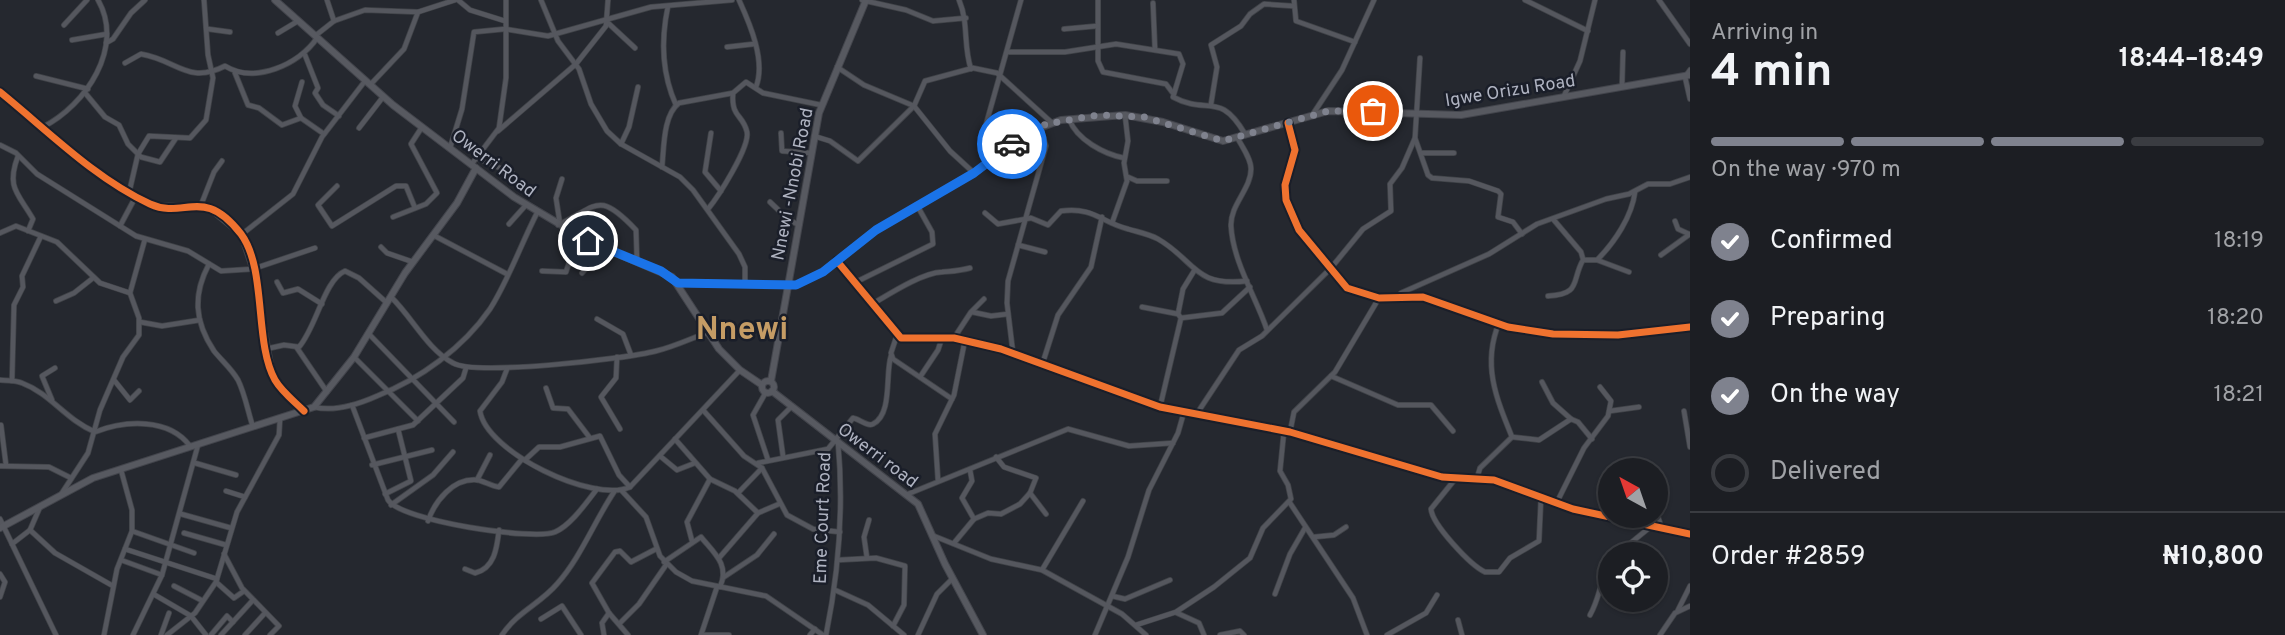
<!DOCTYPE html>
<html lang="en">
<head>
<meta charset="utf-8">
<style>
  :root { --surface:#1c1e23; --page:#25272b; --text:#f1f3f6; --muted:#a0a2a6; --line:#3a3c41; --accent:#7f828e }
  body { margin:0; font-family:Overpass,sans-serif; background:var(--page); color:var(--text); height:100vh; display:flex; flex-direction:column; font-size:26px; white-space:nowrap }
  * { box-sizing:border-box; margin:0 }
  p { font-size:23px; color:var(--muted) }
  .icon { flex:none; width:38px; height:38px; fill:none; stroke:currentColor; stroke-width:2; stroke-linecap:round; stroke-linejoin:round }
  .map { position:relative; flex:1; overflow:hidden }
  .drawer { display:flex; flex-direction:column; background:var(--surface); width:595px }
  .drawer>* { flex:none }
  .needle { width:46px; rotate:320deg }
  .fabs { position:absolute; left:1598px; top:458px; display:grid; gap:14px }
  .fabs a { display:grid; place-items:center; width:70px; height:70px; border-radius:50%; background:var(--surface); box-shadow:0 2px 5px #0004,0 0 0 2px var(--line); font-size:35px }
  .pin { position:absolute; display:grid; place-items:center; width:60px; height:60px; color:#fff; margin:-30px; border:4px solid #fff; border-radius:50%; box-shadow:0 2px 7px #0007 }
  .courier { position:absolute; display:grid; place-items:center; width:70px; height:70px; margin:-35px; border:5px solid #1a73e8; border-radius:50%; background:#fff; color:#222; box-shadow:0 2px 9px #0007 }
  .summary em { font-style:normal; font-weight:700 }
  .summary div { display:flex; flex-direction:column-reverse }
  .summary { display:flex; align-items:center; justify-content:space-between; height:119px; padding:0 21px }
  h1 { font-size:46px; font-weight:700; line-height:52px }
  .bar { display:grid; grid-template-columns:repeat(4,1fr); gap:10px 7px; align-content:center; height:84px; padding:0 21px }
  .bar i { height:9px; border-radius:5px; background:var(--line) }
  .bar .selected { background:var(--accent) }
  .bar p { grid-column:span 4 }
  .line { display:flex; align-items:center; gap:18px; padding:0 21px; border-top:2px solid var(--line) }
  .line div { flex:1 }
  ol { padding:0 21px; list-style:none }
  li { display:flex; align-items:center; gap:21px; height:77px }
  li p { margin-inline-start:auto }
  li .icon { padding:7px; border-radius:50%; background:var(--accent); color:#fff; stroke-width:4 }
  li:last-child { color:var(--muted) }
  li i { width:38px; height:38px; border:4px solid var(--line); border-radius:50% }
  main { display:flex; flex:1; min-height:0 }
  .map>svg:first-child { display:block }
  .lines { fill:none; stroke-linecap:round; stroke-linejoin:round }
  .minor-casing { stroke:#404348; stroke-width:6 }
  .major-casing { stroke:#43454c; stroke-width:8 }
  .minor { stroke:#55575e; stroke-width:4.5 }
  .major { stroke:#575960; stroke-width:6 }
  .cycleway-casing { stroke:#1a1e29; stroke-width:11 }
  .cycleway { stroke:#ef722f; stroke-width:7 }
  .done { stroke:#7f828e; stroke-width:7; stroke-dasharray:0 12.6 }
  .route { stroke:#1a73e8; stroke-width:9 }
  .labels { text-anchor:middle; stroke-width:5; stroke-linejoin:round; paint-order:stroke }
  .street-label { font-size:18px; fill:#afb3c1; stroke:#1a1e29 }
  .town-label { font-size:32px; font-weight:bold; fill:#c59c65; stroke:#1a1e29 }
</style>
</head>
<body>
<main>
<div class="map">
<svg width="1690" height="635" viewBox="0 0 1690 635">
  <rect width="100%" height="100%" fill="#25282f"/>
  <g class="lines">
    <defs>
      <g id="minor">
        <polyline points="458,0 470,10 505,21"/>
        <polyline points="541,0 558,41 579,69 591,104 607,131 621,144 680,177 693,190 739,254 745,267 745,285"/>
        <path d="M739,0C750,24 766,61 756,87"/>
        <polyline points="862,0 906,10 933,21 966,18"/>
        <path d="M959,0C969,23 963,46 971,69"/>
        <polyline points="1098,0 1098,61 1103,72 1166,84 1172,92"/>
        <polyline points="1294,0 1296,21 1355,42"/>
        <polyline points="1525,0 1588,31"/>
        <polyline points="1659,0 1690,44"/>
        <polyline points="1153,3 1155,50"/>
        <path d="M668,6C661,39 661,72 676,105"/>
        <polyline points="334,21 365,10 418,12"/>
        <polyline points="607,22 635,48"/>
        <polyline points="64,25 87,0"/>
        <polyline points="208,29 230,32"/>
        <polyline points="1064,29 1097,26"/>
        <polyline points="278,33 298,21"/>
        <polyline points="315,36 334,21 327,0"/>
        <polyline points="72,40 107,34"/>
        <polyline points="106,43 113,39 131,13 145,0"/>
        <polyline points="727,47 754,44"/>
        <path d="M1008,52H1065L1116,44L1179,54L1183,64L1173,97C1208,116 1219,90 1245,134"/>
        <polyline points="305,55 318,88 315,93 323,105 339,116"/>
        <path d="M125,63L141,54C177,60 188,85 225,66C254,84 299,65 317,38"/>
        <polyline points="837,67 864,85 914,106 950,151 974,173"/>
        <polyline points="1690,70 1685,77 1690,99"/>
        <polyline points="235,73 248,105 259,108 282,125 301,118"/>
        <polyline points="36,76 88,89"/>
        <polyline points="302,82 295,106 301,118 324,134"/>
        <polyline points="371,84 404,49 418,12 455,0"/>
        <polyline points="1622,86 1623,52"/>
        <polyline points="0,92 83,160 129,193 153,205 207,207 241,235 255,277 273,375 303,411"/>
        <polyline points="86,94 105,117 119,125 128,144 141,157 160,162 176,138"/>
        <polyline points="1564,96 1580,61 1595,0"/>
        <polyline points="1211,104 1217,67 1211,45 1241,26 1250,14 1264,4 1293,6"/>
        <polyline points="1313,114 1342,70 1374,0"/>
        <path d="M1069,119C1077,140 1104,154 1124,158"/>
        <polyline points="1288,123 1295,150 1285,185 1286,200 1299,230 1347,288 1379,298 1423,297 1508,327 1553,334 1618,335 1690,327"/>
        <path d="M43,127C86,105 125,47 98,0"/>
        <polyline points="359,128 383,97"/>
        <polyline points="498,131 576,64 606,26 608,0"/>
        <polyline points="711,133 705,172 721,191"/>
        <polyline points="781,133 782,151 811,153"/>
        <polyline points="814,136 830,141 858,161 914,106 925,81 973,68 997,73 1051,122"/>
        <polyline points="1415,138 1428,175 1432,178 1469,181 1498,191 1501,194 1498,217 1513,222 1522,234"/>
        <path d="M1238,139C1243,148 1251,159 1251,169C1251,189 1230,205 1231,226C1233,262 1256,297 1267,330"/>
        <polyline points="621,144 629,127 638,87"/>
        <polyline points="0,145 16,153 37,174 136,236 188,251 221,271 253,269 315,248"/>
        <polyline points="450,148 462,109 474,32 505,29 548,36 651,7 732,0"/>
        <polyline points="1422,153 1454,153"/>
        <path d="M18,156C6,188 18,193 33,219L28,231"/>
        <polyline points="476,158 512,173"/>
        <polyline points="988,163 982,148 983,135 1021,0"/>
        <polyline points="471,165 499,128 506,78 506,0"/>
        <path d="M662,167C664,148 663,115 679,103L733,93L746,82L763,93L821,105"/>
        <polyline points="1128,177 1137,181 1167,181"/>
        <polyline points="337,186 318,205 332,226 396,186 406,186 415,208"/>
        <polyline points="129,193 138,154 149,136 190,138 206,120 213,78 208,55 204,0"/>
        <polyline points="770,202 789,220 799,225"/>
        <polyline points="201,205 214,172 222,161"/>
        <path d="M708,209C718,197 750,147 747,132C743,114 731,118 733,93"/>
        <path d="M985,213L998,224L1031,218L1048,225L1061,211C1095,207 1100,222 1128,229C1138,232 1149,234 1158,239C1196,261 1193,287 1247,281"/>
        <polyline points="393,217 426,204 437,193 411,144 422,127"/>
        <polyline points="1553,219 1581,252 1583,259"/>
        <polyline points="1675,221 1678,229 1689,234"/>
        <polyline points="1112,223 1127,181 1124,163 1128,141 1125,115"/>
        <polyline points="509,224 526,205"/>
        <polyline points="560,224 556,198 562,179"/>
        <path d="M558,225C598,206 598,190 636,230L637,261"/>
        <polyline points="120,226 136,196"/>
        <polyline points="0,233 16,226 57,242 100,283 130,293"/>
        <polyline points="241,235 293,194 322,137 365,81"/>
        <polyline points="433,235 507,274"/>
        <polyline points="1018,245 1045,252"/>
        <polyline points="381,247 387,253 413,262"/>
        <polyline points="1661,255 1690,234"/>
        <polyline points="1597,260 1629,272"/>
        <polyline points="837,261 901,338 954,338 1001,349 1160,407 1290,432 1442,477 1494,480 1573,509 1690,534"/>
        <path d="M209,264C193,294 194,321 214,351C222,361 231,368 238,380C245,394 248,412 253,427"/>
        <polyline points="542,271 566,272 578,236"/>
        <polyline points="582,273 604,248"/>
        <polyline points="277,282 283,293 298,289 322,304"/>
        <polyline points="856,282 933,244 932,232 918,207"/>
        <polyline points="1401,293 1489,254 1537,224 1606,199 1629,194 1648,184 1670,184 1690,177"/>
        <path d="M1548,296C1582,294 1571,281 1583,260H1597C1615,242 1632,216 1635,192"/>
        <path d="M391,297C412,317 427,349 453,363C475,376 626,359 656,351C673,347 690,339 706,333"/>
        <polyline points="56,301 74,293 93,278"/>
        <path d="M874,303C891,293 922,273 942,272C952,271 959,271 970,268"/>
        <polyline points="1142,307 1178,314 1181,318 1160,407"/>
        <polyline points="972,312 991,316 1008,314"/>
        <polyline points="1178,314 1183,289 1194,271"/>
        <polyline points="1181,318 1222,313 1250,287"/>
        <polyline points="597,319 623,334 631,355"/>
        <polyline points="140,322 162,326 200,320"/>
        <polyline points="368,333 454,422"/>
        <polyline points="897,335 891,353 893,359 952,399"/>
        <polyline points="954,338 971,312 984,299"/>
        <polyline points="297,348 327,392"/>
        <path d="M266,349L284,345L299,347C317,326 324,280 345,271L359,278L387,303"/>
        <polyline points="1013,353 1007,303 1008,281 1046,146 1040,127"/>
        <polyline points="354,357 418,421"/>
        <polyline points="617,357 616,378 601,397 620,429"/>
        <polyline points="1043,362 1058,315 1091,267 1102,217"/>
        <path d="M507,369L502,382L480,411C486,452 594,504 630,487L740,370"/>
        <polyline points="1331,376 1398,405 1431,405 1453,431"/>
        <polyline points="920,377 938,350 942,338"/>
        <path d="M0,380C7,381 15,380 22,383C51,394 65,419 95,432C126,420 169,418 190,446"/>
        <polyline points="114,380 130,400 139,391"/>
        <polyline points="12,381 14,305 23,287 22,276 41,236"/>
        <polyline points="1542,382 1553,403 1571,419"/>
        <polyline points="546,388 553,408 568,409 590,438"/>
        <polyline points="766,392 753,415 768,460"/>
        <polyline points="52,400 42,376 55,368"/>
        <path d="M352,405L388,500C401,521 535,541 555,532C571,525 586,503 597,489"/>
        <path d="M314,407C334,412 359,404 377,396C420,379 463,348 490,309C509,279 521,244 537,213"/>
        <polyline points="703,410 744,456 762,468 787,515 813,529 840,532"/>
        <polyline points="1610,411 1639,407"/>
        <polyline points="1684,411 1690,447"/>
        <polyline points="1196,415 1239,350 1262,336 1331,268 1363,229 1391,211 1390,184 1402,168 1415,138 1420,58"/>
        <polyline points="1,425 6,465"/>
        <polyline points="1290,432 1294,412 1335,372 1379,298"/>
        <polyline points="1512,437 1539,440 1571,419 1578,422 1592,439"/>
        <polyline points="364,438 413,425 463,378 466,368"/>
        <polyline points="675,439 710,479 735,491 758,513"/>
        <polyline points="660,456 677,470 695,463"/>
        <polyline points="783,456 778,420 791,407"/>
        <polyline points="525,460 539,447 560,447 600,436 619,475 630,487"/>
        <polyline points="195,463 236,475"/>
        <path d="M758,463L828,449L853,418C859,419 868,427 873,424C893,414 885,373 891,356"/>
        <polyline points="372,465 432,450"/>
        <polyline points="0,466 49,467 71,478"/>
        <polyline points="1637,469 1638,471"/>
        <path d="M1456,478L1431,509C1432,524 1470,565 1485,572H1499L1510,558L1539,541L1541,498"/>
        <path d="M1477,478L1480,468L1512,437C1496,398 1482,364 1499,323"/>
        <polyline points="477,480 490,455"/>
        <polyline points="938,480 935,434 954,395 965,340"/>
        <polyline points="226,491 245,497"/>
        <polyline points="622,491 646,517 660,556 676,572 692,581 766,596 823,635"/>
        <polyline points="62,493 88,453 100,410 123,357 139,335 139,318 130,293 145,239"/>
        <polyline points="738,493 762,468"/>
        <polyline points="1030,493 1046,514"/>
        <polyline points="385,494 411,481 398,429"/>
        <polyline points="908,494 1068,429 1129,446 1173,443"/>
        <polyline points="1290,503 1353,598 1367,635"/>
        <polyline points="1556,504 1584,448 1608,416 1611,401 1600,387"/>
        <polyline points="391,505 433,475 453,452"/>
        <polyline points="1656,511 1662,529"/>
        <polyline points="181,514 231,528"/>
        <polyline points="0,519 56,635"/>
        <polyline points="974,519 988,513 1001,514 1020,504 1030,493 1036,478 1004,467 996,457"/>
        <path d="M428,521C435,501 453,478 477,480C484,481 491,486 499,487L522,459"/>
        <polyline points="30,530 55,553 113,586"/>
        <polyline points="132,531 194,553"/>
        <polyline points="184,533 226,545"/>
        <polyline points="934,536 991,559 1042,570 1122,614 1146,635"/>
        <polyline points="1314,537 1334,535 1346,527"/>
        <polyline points="692,541 687,522 710,479"/>
        <polyline points="954,543 974,519 962,498 972,481 970,470"/>
        <polyline points="12,544 30,530 40,507"/>
        <polyline points="125,549 217,579"/>
        <polyline points="224,554 242,588 279,626 270,635"/>
        <polyline points="1616,555 1649,528"/>
        <polyline points="719,558 758,513 779,504"/>
        <polyline points="867,558 864,537 869,520"/>
        <polyline points="121,560 162,575"/>
        <polyline points="838,560 876,558 905,566 904,605 893,626"/>
        <path d="M664,562L701,537C714,553 730,565 720,587"/>
        <path d="M465,569L475,573C495,568 497,547 499,530"/>
        <polyline points="1042,570 1083,501"/>
        <polyline points="0,574 5,582 0,597"/>
        <polyline points="724,577 757,555 774,534"/>
        <polyline points="216,582 234,598 244,591"/>
        <polyline points="174,586 201,600"/>
        <polyline points="835,590 868,605 904,635"/>
        <polyline points="1275,594 1290,554 1305,528"/>
        <polyline points="155,595 191,616 206,635"/>
        <polyline points="1112,596 1125,599 1170,580"/>
        <polyline points="1678,610 1690,586"/>
        <polyline points="1177,613 1199,623 1204,635"/>
        <path d="M1590,615C1600,598 1600,580 1610,563"/>
        <polyline points="541,619 562,606 581,635"/>
        <polyline points="1458,620 1462,635"/>
        <polyline points="620,623 639,604 666,565"/>
        <polyline points="1136,625 1176,612 1214,587 1250,558 1263,528 1291,499 1288,485 1280,471 1284,431"/>
        <polyline points="104,635 117,569 132,531 132,510 121,470"/>
        <polyline points="133,635 162,575 198,445"/>
        <polyline points="161,635 169,613"/>
        <polyline points="167,635 195,613 216,582 237,512 279,435 280,419"/>
        <polyline points="211,635 227,616 233,622"/>
        <polyline points="221,635 253,600"/>
        <polyline points="245,635 265,613"/>
        <path d="M502,635C517,612 540,604 557,584C581,557 594,522 614,492"/>
        <polyline points="604,635 602,623 609,613"/>
        <polyline points="628,635 609,613 592,583 615,552 620,551 631,562 656,549"/>
        <polyline points="701,635 717,587"/>
        <polyline points="704,635 729,635"/>
        <polyline points="810,635 815,629"/>
        <path d="M826,635C839,571 844,507 838,442"/>
        <polyline points="918,635 937,594 952,579"/>
        <polyline points="1095,635 1128,557 1149,490 1178,433 1184,412"/>
        <polyline points="1220,635 1240,631 1244,635"/>
        <polyline points="1387,635 1426,613 1437,595"/>
        <polyline points="1660,635 1675,613 1690,606"/>
      </g>
      <g id="major">
        <polyline points="275,0 393,105 514,197 588,241 672,277 719,349 740,370 762,385"/>
        <polyline points="678,283 796,285 823,272 876,230 974,173 1029,132 1061,120 1125,115 1163,122 1223,141 1328,111 1461,115 1690,75"/>
        <polyline points="771,381 819,113 866,0"/>
        <circle cx="768" cy="387" r="6"/>
        <polyline points="772,391 918,504 945,564 983,635"/>
        <polyline points="0,528 93,478 314,407 354,357 405,273 457,203 476,168"/>
      </g>
    </defs>
    <use href="#minor" class="minor-casing"/>
    <use href="#major" class="major-casing"/>
    <use href="#minor" class="minor"/>
    <use href="#major" class="major"/>
    <defs>
      <g id="cycleway">
        <path d="M0,92C47,130 94,178 150,204C185,220 203,185 241,234C267,269 254,343 275,380C282,392 294,401 304,411"/>
        <polyline points="1288,123 1295,150 1285,185 1286,200 1299,230 1347,288 1379,298 1423,297 1508,327 1553,334 1618,335 1690,327"/>
        <polyline points="837,261 901,338 954,338 1001,349 1160,407 1290,432 1442,477 1494,480 1573,509 1690,534"/>
      </g>
    </defs>
    <use href="#cycleway" class="cycleway-casing"/>
    <use href="#cycleway" class="cycleway"/>
  </g>
  <g class="lines">
    <polyline class="done" points="1012,144 1046,124 1098,115 1144,117 1223,141 1328,111 1373,111"/>
    <polyline class="route" points="588,241 661,271 678,283 796,285 823,272 876,230 974,173 1012,144"/>
  </g>
  <g class="labels">
    <g class="street-label">
      <text transform="translate(1510 90) rotate(-9)" y="6">Igwe Orizu Road</text>
      <text transform="translate(494 163) rotate(37)" y="6">Owerri Road</text>
      <text transform="translate(792 184) rotate(-79)" y="6">Nnewi -Nnobi Road</text>
      <text transform="translate(878 455) rotate(37)" y="6">Owerri road</text>
      <text transform="translate(822 518) rotate(-88)" y="6">Eme Court Road</text>
    </g>
    <g class="town-label">
      <text x="742" y="339">Nnewi</text>
    </g>
  </g>
</svg>
<div class="fabs">
<a><svg class="needle" viewBox="-14 -14 28 28"><path d="M0-13l5 13h-10z" fill="#e53935"/><path d="M0 13l5-13h-10z" fill="#a0a2a6"/></svg></a>
<a><svg class="icon" aria-label="locate" viewBox="0 0 24 24"><circle cx="12" cy="12" r="6"/><path d="M12 2v4M12 18v4M2 12h4M18 12h4"/></svg></a>
</div>
<div class="pin" style="left:1373px;top:111px;background:#ea580c"><svg class="icon" aria-label="bag" viewBox="0 0 24 24"><path d="M5 8h14l-1 12H6zM9 8a3 3 0 0 1 6 0"/></svg></div>
<div class="pin" style="left:588px;top:241px;background:#1f2937"><svg class="icon" aria-label="home" viewBox="0 0 24 24"><path d="M3 11l9-7 9 7M6 9v11h12V9"/></svg></div>
<div class="courier" style="left:1012px;top:144px"><svg class="icon" aria-label="car" viewBox="0 0 24 24"><path d="M5 17H2v-5l4-1 3-4h7l3 4 3 1v5h-3M9 17h6M6 11h13"/><circle cx="7" cy="17" r="2"/><circle cx="17" cy="17" r="2"/></svg></div>
</div>
<section class="drawer">
<div class="summary"><div><h1>4 min</h1><p>Arriving in</p></div><em>18:44–18:49</em></div>
<div class="bar"><i class="selected"></i><i class="selected"></i><i class="selected"></i><i></i><p>On the way · 970 m</p></div>
<ol>
<li><svg class="icon" aria-label="check" viewBox="0 0 24 24"><path d="M5 12l5 5 9-10"/></svg>Confirmed<p>18:19</p></li>
<li><svg class="icon" aria-label="check" viewBox="0 0 24 24"><path d="M5 12l5 5 9-10"/></svg>Preparing<p>18:20</p></li>
<li><svg class="icon" aria-label="check" viewBox="0 0 24 24"><path d="M5 12l5 5 9-10"/></svg>On the way<p>18:21</p></li>
<li><i></i>Delivered</li>
</ol>
<div class="line" style="height:91px"><div>Order #2859</div><b>₦10,800</b></div>
</section>
</main>
</body>
</html>
